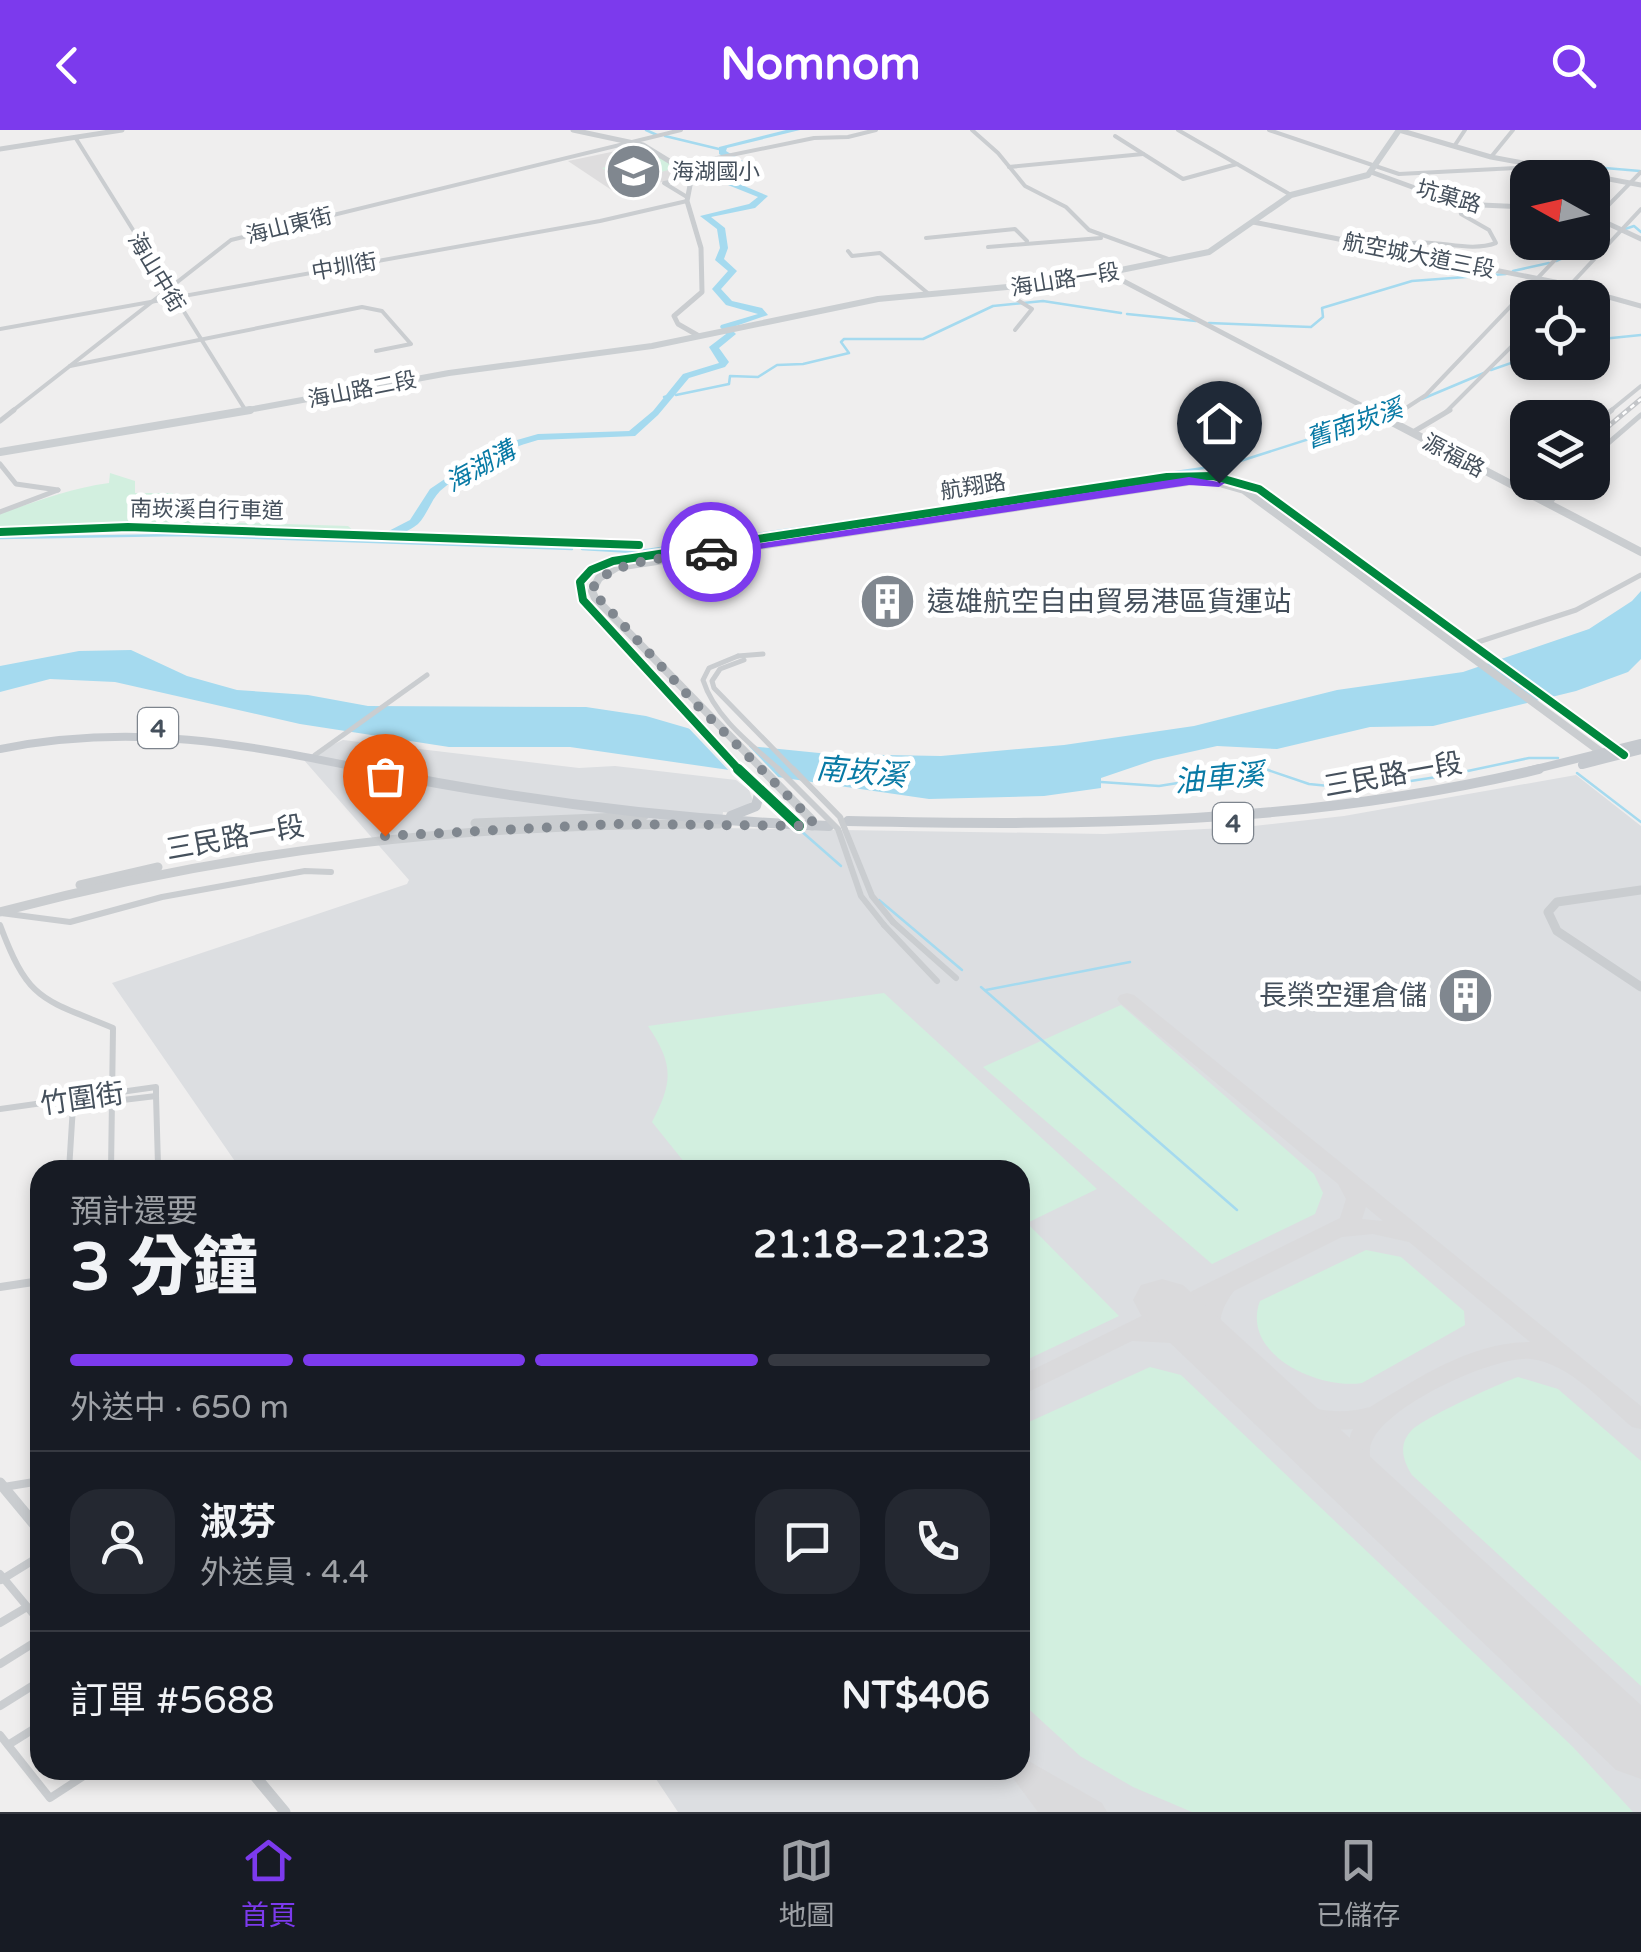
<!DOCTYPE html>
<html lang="zh-TW">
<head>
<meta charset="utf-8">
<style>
  :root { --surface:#171b24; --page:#242831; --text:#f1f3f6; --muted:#9ea1a6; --line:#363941; --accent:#7c3aed }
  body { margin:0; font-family:"Varela Round","Noto Sans TC",sans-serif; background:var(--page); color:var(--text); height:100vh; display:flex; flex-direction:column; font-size:38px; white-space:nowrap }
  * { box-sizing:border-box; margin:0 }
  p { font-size:32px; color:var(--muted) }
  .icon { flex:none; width:55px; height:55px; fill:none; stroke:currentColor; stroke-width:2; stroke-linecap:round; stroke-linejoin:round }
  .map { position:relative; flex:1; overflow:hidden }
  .panel { position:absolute; left:30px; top:1030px; width:1000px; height:620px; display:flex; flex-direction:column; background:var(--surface); border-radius:30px; box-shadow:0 5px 15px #0003 }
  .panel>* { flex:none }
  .needle { width:65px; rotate:278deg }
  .fabs { position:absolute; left:1510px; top:30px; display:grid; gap:20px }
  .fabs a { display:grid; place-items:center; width:100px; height:100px; border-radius:20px; background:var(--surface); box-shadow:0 5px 15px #0003; font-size:50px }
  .pin { position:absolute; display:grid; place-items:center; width:85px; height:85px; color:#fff; margin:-102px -42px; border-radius:50% 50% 50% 0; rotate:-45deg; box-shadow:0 0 10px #0007 }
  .pin .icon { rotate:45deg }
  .courier { position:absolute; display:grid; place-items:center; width:100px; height:100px; margin:-50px; border:8px solid #7c3aed; border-radius:50%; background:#fff; color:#222; box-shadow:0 2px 12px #0007 }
  .headline em { font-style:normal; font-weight:800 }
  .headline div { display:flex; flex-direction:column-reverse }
  .headline { display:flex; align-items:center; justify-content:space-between; height:170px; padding:0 40px }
  h1 { font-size:65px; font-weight:800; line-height:75px }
  .bar { display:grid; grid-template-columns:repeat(4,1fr); gap:15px 10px; align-content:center; height:120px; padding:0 40px }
  .bar i { height:12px; border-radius:8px; background:var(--line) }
  .bar .selected { background:var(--accent) }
  .bar p { grid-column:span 4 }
  .line { display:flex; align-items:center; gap:25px; padding:0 40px; border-top:2px solid var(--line) }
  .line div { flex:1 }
  .round { display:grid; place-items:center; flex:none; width:105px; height:105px; border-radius:30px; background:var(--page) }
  header { display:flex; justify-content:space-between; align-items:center; height:130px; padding:0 40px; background:var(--accent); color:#fff; font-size:45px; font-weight:800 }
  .tab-bar { display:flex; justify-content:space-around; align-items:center; height:140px; border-top:2px solid var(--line); background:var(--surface); font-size:28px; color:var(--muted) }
  .tab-bar a { display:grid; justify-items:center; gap:5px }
  .tab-bar .selected { color:var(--accent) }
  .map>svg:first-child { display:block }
  .education { fill:#deddde }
  .airport { fill:#dcdee1 }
  .green { fill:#d2efdf }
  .water { fill:#a5daef }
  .pier { fill:#efeeee }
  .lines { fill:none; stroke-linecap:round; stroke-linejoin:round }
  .stream { stroke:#a5daef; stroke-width:2.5 }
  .river { fill:#a5daef; fill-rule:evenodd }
  .taxiway { fill:#dadadc; fill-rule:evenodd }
  .runway { fill:#dadadc; fill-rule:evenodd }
  .minor-far3 { stroke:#cacdd0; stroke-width:4 }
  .minor-far2 { stroke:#cacdd0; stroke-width:5 }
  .minor-far1 { stroke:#cacdd0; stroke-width:6 }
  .minor { stroke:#cacdd0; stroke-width:8 }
  .tertiary-far3 { stroke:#cacdd0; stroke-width:5 }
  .tertiary-far2 { stroke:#cacdd0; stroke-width:8 }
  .tertiary-far1 { stroke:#cacdd0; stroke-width:9 }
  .tertiary { stroke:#cacdd0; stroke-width:11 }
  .secondary-far1 { stroke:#cbcfd2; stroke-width:6 }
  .secondary { stroke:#cbcfd2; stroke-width:8 }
  .primary-far1 { stroke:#c5c9ce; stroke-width:8 }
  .primary { stroke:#c5c9ce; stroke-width:10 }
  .rail-casing { stroke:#c4c6c9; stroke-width:5 }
  .rail { stroke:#fff; stroke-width:2.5; stroke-dasharray:5; stroke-linecap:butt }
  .minor-bridge-far1 { stroke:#cacdd0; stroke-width:5 }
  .minor-bridge { stroke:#cacdd0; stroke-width:6 }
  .cycleway-far1-casing { stroke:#fff; stroke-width:12 }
  .cycleway-casing { stroke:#fff; stroke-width:16 }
  .cycleway-far1 { stroke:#00873e; stroke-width:8 }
  .cycleway { stroke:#00873e; stroke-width:10 }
  .route { fill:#7c3aed }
  .done { stroke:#80878f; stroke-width:10; stroke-dasharray:0 18 }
  .labels { text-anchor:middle; stroke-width:10; stroke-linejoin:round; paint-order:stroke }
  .far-poi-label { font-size:22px; fill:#45505c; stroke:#fff; text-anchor:start }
  .far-street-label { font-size:22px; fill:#45505c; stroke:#fff }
  .far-water-label { font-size:25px; font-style:italic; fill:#087aa5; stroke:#fff }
  .shield { fill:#fff; stroke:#7d848d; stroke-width:2.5 }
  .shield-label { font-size:25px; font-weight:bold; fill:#45505c }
  .poi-label { font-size:28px; fill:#45505c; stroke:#fff; text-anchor:start }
  .street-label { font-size:28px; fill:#45505c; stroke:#fff }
  .water-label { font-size:30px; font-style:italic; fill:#087aa5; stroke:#fff }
</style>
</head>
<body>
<header><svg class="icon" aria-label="back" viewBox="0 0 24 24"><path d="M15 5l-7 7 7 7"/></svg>Nomnom<svg class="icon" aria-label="search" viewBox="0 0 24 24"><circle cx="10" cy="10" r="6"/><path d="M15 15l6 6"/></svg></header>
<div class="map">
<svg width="1641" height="1682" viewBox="0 0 1641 1682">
  <rect width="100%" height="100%" fill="#efeeee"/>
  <polygon class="education" points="616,21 631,27 652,23 689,47 613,61 568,31"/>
  <polygon class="airport" points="343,610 579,638 615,636 736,650 749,660 753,671 733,683 723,682 721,698 1104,704 1245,697 1344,686 1576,645 1641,696 1641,1682 678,1682 650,1640 1020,1640 1020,1040 241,1040 112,853 407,754 409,750 303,629"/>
  <g class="green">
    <polygon points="655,25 686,42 672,39 624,52 602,38"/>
    <path d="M110,343L135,351V363H173L160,383L219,392L348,396L354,401L129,396L0,402V383C37,372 70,358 109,353Z"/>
    <path d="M884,863L1097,1059L1027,1093L1119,1186L1020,1233V1040H668L685,1033L652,992C673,952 674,935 648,896Z"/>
    <polygon points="1121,875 1314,1044 1323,1063 1315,1084 1212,1134 983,937"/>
    <path d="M1366,1120L1401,1127L1464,1181L1465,1195L1362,1253C1318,1260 1240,1224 1260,1171Z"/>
    <polygon points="1150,1237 1181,1245 1572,1616 1633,1682 1192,1682 1133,1657 1080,1626 1020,1571 1020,1296"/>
    <path d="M1518,1247L1558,1259L1641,1331V1556L1412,1345C1403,1331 1398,1315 1411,1301C1423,1288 1498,1254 1518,1247Z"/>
  </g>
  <polygon class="water" points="1641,461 1641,529 1628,542 1576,561 1433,596 1370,597 1277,619 1217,616 1154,630 1101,648 1101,658 1044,666 929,669 570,617 449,617 300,594 115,552 50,549 0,562 0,536 79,521 131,520 187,546 237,560 308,565 368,576 586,577 646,586 749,616 829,624 941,626 1064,615 1194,596 1337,560 1463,542 1589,499 1632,471"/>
  <polygon class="pier" points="682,591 741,608 784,653 734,646"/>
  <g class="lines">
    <g class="stream">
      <polyline points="646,0 657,5"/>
      <polyline points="665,6 723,20"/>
      <polyline points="1558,34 1640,41"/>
      <polyline points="1625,99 1634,96 1641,102"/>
      <polyline points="1592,101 1604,101"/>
      <polyline points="1592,105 1598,108 1592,110"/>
      <polyline points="1556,131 1584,119 1589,112"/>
      <polyline points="1513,141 1549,133"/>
      <polyline points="1127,184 1196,191"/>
      <polyline points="1209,193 1311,197 1323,187 1322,178 1412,151 1506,144"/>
      <polyline points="1592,210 1641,205"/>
      <polyline points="1491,240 1528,227"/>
      <polyline points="676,265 729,254 730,246 758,247 777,235 803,234 849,223 841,212 844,209 923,209 993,176 1043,171 1121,183"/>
      <polyline points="664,267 673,265"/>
      <polyline points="1422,269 1484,243"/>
      <polyline points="1386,285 1401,278"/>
      <polyline points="1169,343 1231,334 1378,287"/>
      <polyline points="0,408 179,405 572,419"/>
      <polyline points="582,419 633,422 978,372"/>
      <polyline points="1463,642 1529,628 1558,628"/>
      <polyline points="1577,643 1641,692"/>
      <polyline points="1101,652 1159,656 1265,639 1309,654 1359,659 1443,646"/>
      <polyline points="800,700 841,736"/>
      <polyline points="879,770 962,840"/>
      <polyline points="981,857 1237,1080"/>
      <polyline points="986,860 1130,832"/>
    </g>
    <path class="river" d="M786,0H800L727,18L726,21L758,40L737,53L768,66L755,78L711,87L725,98L728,118L724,129L737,141L721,159L732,171L762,178L768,185L730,198L736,204L719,218L729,232L725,237L689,248L658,285L635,306L538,310C505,319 467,338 440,361C431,370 427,385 418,394C410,401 385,412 375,412V408L410,390L430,359L470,332L517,310L538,304L629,301L653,281L683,244L719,233L709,217L726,204L720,197L721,195L758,184L726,175L712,159L728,141L715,130L720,118L717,99L700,86L749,74L758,67L728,55V51L748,40L719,24V17Z"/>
    <g class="taxiway">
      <path d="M1127,863L1134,865L1641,1276V1299L1632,1297C1602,1272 1570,1234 1531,1229C1494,1225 1374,1280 1370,1319C1368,1342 1384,1357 1394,1375L1390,1382C1357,1393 1338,1326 1353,1299C1315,1303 1280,1287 1249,1266L1246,1260L1249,1254C1271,1247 1293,1273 1314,1278C1333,1283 1352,1282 1370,1277C1421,1247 1469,1213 1530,1212L1409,1112L1373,1104L1342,1107L1234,1161C1212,1191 1220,1202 1239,1230L1236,1236L1227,1239L1218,1236L1172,1213L1132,1211L1020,1266V1246L1340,1088L1346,1069L1338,1054L1120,873L1117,869L1120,865ZM1366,1077L1383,1091L1362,1089ZM1199,1178V1204L1165,1195Z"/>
      <polygon points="1020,1626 1102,1673 1107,1682 1038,1682 1007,1640 1020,1640"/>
    </g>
    <polygon class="runway" points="1162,1149 1183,1155 1641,1575 1641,1649 1616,1640 1141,1185 1133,1170 1141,1155"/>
    <g class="minor-far3">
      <polyline points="972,0 998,23 1025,56 1066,77 1089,100 1171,130"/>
      <polyline points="1178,0 1291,65"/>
      <polyline points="1269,0 1399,44 1516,38"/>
      <polyline points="1115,6 1183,49 1237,34"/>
      <polyline points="75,7 246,281"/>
      <polyline points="1455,15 1465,0"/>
      <polyline points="1491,27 1513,0"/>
      <polyline points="678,36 814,8 848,7 876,0"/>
      <polyline points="1009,37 1143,24"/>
      <polyline points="687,67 664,53 693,48 729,50"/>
      <polyline points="1592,92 1641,42"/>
      <polyline points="926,108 1015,99 1027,111"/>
      <path d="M1402,115C1433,106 1466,124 1496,113L1489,100L1461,84L1459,74"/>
      <polyline points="988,117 1101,108"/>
      <polyline points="848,121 852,126 880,123 930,165"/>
      <polyline points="1011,158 1016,169 1032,179 1015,200"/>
      <polyline points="1558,168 1641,79"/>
      <polyline points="0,199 600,91 687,71"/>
      <polyline points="70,236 362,177 382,181 411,214 376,221"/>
      <polyline points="11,282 231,110 681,0"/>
      <polyline points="1400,282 1426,265 1572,112"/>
      <polyline points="1446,282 1528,200"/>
      <polyline points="1609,282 1641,256"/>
    </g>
    <g class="minor-far2">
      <polyline points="1388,290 1403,280"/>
      <polyline points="0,291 14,280"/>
      <polyline points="1592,296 1612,280"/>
      <polyline points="1413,302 1450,280"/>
      <polyline points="1592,327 1641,285"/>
      <polyline points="0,334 16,354 58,360"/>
      <polyline points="1549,374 1566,352"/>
      <polyline points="0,382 58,360"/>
      <polyline points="1472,514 1576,480 1641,445"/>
      <polyline points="738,526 763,524"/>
      <polyline points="315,625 427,545"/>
    </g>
    <g class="minor-far1">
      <polyline points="1,783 70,792 162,767 305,741 331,742"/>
      <polyline points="893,792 956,848"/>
      <path d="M0,795C29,872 41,868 113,898L111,1040"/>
      <polyline points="884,795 937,851"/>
      <polyline points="73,976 156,966 158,1035 143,1040"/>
      <polyline points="0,979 156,957 156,966"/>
      <polyline points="69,1040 73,976"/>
    </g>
    <g class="minor">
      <polyline points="0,1157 40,1151"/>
      <polyline points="4,1357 40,1351"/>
      <polyline points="0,1444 40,1492"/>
      <polyline points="1,1450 40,1426"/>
      <polyline points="0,1493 27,1477"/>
      <polyline points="0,1534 40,1509"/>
      <polyline points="0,1576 40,1551"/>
      <polyline points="0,1605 50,1668 93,1640"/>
      <polyline points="8,1615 40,1595"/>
      <polyline points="437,1640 441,1640"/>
    </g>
    <g class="tertiary-far3">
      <polyline points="573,0 643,15 692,45 687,71 701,118 702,162 674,186 678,194 699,206"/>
      <polyline points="1399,0 1491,27 1641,55"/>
      <polyline points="0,19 122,0"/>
      <polyline points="1371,42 1459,74 1528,77"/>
      <polyline points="1592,86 1641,109"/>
      <polyline points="1253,92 1555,152 1641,176"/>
      <polyline points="1108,143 1374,282"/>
    </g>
    <g class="tertiary-far2">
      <polyline points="1369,280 1641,422"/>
      <polyline points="1223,354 1244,360 1605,625"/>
      <polyline points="740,641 583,470 580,452 591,440 613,431 1167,347 1213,346 1259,359 1622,623"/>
      <polyline points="764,641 595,468 592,461 599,448 617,437 1193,351"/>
    </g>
    <g class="tertiary-far1">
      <polyline points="738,639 798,695"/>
      <polyline points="762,639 812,690 812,696"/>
      <polyline points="475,693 644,686"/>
      <polyline points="80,755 158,737"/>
      <polyline points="1641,760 1557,772 1548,782 1557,801 1641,857"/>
      <path d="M0,782C240,718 471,693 719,694"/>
    </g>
    <g class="tertiary">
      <polyline points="0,1353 40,1401"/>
      <polyline points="250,1640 285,1682"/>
    </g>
    <polyline class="secondary-far1" points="237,282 449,243 652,216 878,169 1062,152 1209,122 1291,65 1368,45 1399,0"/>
    <polyline class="secondary" points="0,322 250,280"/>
    <g class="primary-far1">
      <path d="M0,619C136,592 243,614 376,641"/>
      <polyline points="1582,635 1641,620"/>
      <polyline points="1528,641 1641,613"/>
    </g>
    <g class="primary">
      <path d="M364,639C517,670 672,690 829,696"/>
      <polyline points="731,686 756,676 759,664 756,657"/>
      <path d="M848,691C1087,696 1305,695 1539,639"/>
    </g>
    <defs>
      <polyline id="rail" points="1592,310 1641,269"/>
    </defs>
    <use href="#rail" class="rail-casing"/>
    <use href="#rail" class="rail"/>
    <g class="minor-bridge-far1">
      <path d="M738,526L709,538L703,550C715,588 752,615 781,641"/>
      <polyline points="744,530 720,539 712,551 714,558 795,641"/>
    </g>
    <g class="minor-bridge">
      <polyline points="778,639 838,699 861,766 884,795"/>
      <polyline points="793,639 840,687 872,766 893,792"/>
    </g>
    <defs>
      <g id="cycleway-far1">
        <polyline points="0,402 128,397 639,415"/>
        <polyline points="740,641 583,470 580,452 591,440 613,431 1167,347 1213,346 1259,359 1624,625"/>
      </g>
      <polyline id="cycleway" points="738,639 799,696"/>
    </defs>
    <use href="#cycleway-far1" class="cycleway-far1-casing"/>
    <use href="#cycleway" class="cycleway-casing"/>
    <use href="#cycleway-far1" class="cycleway-far1"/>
    <use href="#cycleway" class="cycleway"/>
  </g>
  <polygon class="route" points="1189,347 1225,353 1219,357 1189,355 711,426 704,422"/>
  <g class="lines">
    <path class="done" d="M385,706L613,694L812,696V690L696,574L592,461C602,429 681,427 711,422"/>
  </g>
  <defs>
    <symbol id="school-disc" viewBox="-11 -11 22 22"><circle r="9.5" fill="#80878f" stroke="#fff"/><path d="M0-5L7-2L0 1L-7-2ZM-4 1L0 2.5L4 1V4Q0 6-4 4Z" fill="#fff"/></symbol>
    <symbol id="building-disc" viewBox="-11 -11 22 22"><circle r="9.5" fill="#80878f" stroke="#fff"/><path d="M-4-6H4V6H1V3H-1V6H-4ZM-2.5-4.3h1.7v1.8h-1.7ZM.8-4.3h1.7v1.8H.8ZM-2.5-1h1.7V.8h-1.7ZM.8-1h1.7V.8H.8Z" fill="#fff"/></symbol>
  </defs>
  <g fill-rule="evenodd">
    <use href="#school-disc" x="602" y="10" width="63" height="63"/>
    <use href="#building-disc" x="856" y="440" width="63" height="63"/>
    <use href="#building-disc" x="1434" y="834" width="63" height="63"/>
  </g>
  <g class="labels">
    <g class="far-poi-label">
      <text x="672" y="49">海湖國小</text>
    </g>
    <g class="far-street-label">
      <text transform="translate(1449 66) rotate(16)" y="8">坑菓路</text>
      <text transform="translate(289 95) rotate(-14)" y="8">海山東街</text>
      <text transform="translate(1419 125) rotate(11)" y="8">航空城大道三段</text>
      <text transform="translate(344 136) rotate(-10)" y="8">中圳街</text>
      <text transform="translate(157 142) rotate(59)" y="8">海山中街</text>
      <text transform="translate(1065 149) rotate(-9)" y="8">海山路一段</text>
      <text transform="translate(362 259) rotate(-11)" y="8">海山路二段</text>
      <text transform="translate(1454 325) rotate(28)" y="8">源福路</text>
      <text transform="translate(973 356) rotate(-9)" y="8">航翔路</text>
      <text transform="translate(207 379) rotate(1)" y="8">南崁溪自行車道</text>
    </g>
    <g class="far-water-label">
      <text transform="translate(1354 293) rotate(-19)" y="9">舊南崁溪</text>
      <text transform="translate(480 336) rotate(-29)" y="9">海湖溝</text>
    </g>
    <g class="shield">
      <rect x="138" y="578" width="40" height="40" rx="8"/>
      <rect x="1213" y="673" width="40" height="40" rx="8"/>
    </g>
    <g class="shield-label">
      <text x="158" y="607">4</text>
      <text x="1233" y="702">4</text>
    </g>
    <g class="poi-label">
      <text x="927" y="481">遠雄航空自由貿易港區貨運站</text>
      <text x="1427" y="875" text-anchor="end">長榮空運倉儲</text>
    </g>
    <g class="street-label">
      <text transform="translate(1393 644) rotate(-10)" y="10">三民路一段</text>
      <text transform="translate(235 707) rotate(-10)" y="10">三民路一段</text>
      <text transform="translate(82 968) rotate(-8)" y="10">竹圍街</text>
    </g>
    <g class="water-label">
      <text transform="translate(861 642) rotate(5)" y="10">南崁溪</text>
      <text transform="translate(1219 648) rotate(-5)" y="10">油車溪</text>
    </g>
  </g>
</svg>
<div class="fabs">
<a><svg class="needle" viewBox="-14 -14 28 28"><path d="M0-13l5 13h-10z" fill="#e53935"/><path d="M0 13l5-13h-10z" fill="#9ea1a6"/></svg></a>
<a><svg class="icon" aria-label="locate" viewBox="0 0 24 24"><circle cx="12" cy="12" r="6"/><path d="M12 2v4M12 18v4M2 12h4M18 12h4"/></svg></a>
<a><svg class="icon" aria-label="layers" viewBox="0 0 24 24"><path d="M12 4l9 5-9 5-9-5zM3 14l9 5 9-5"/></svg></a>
</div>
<div class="pin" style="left:385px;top:706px;background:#ea580c"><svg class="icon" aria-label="bag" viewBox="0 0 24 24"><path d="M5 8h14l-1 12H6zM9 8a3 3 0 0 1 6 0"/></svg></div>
<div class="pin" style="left:1219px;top:353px;background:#1f2937"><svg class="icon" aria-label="home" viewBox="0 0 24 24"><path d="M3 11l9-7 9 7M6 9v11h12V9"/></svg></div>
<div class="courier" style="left:711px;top:422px"><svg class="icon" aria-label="car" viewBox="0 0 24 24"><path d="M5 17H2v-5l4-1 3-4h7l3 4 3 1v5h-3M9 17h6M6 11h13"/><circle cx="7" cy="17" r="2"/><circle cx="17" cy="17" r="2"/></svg></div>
<section class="panel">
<div class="headline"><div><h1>3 分鐘</h1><p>預計還要</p></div><em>21:18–21:23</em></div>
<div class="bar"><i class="selected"></i><i class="selected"></i><i class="selected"></i><i></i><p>外送中 · 650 m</p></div>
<div class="line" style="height:180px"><a class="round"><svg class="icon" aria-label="person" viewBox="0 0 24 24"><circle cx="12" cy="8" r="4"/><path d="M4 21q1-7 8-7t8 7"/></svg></a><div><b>淑芬</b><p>外送員 · 4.4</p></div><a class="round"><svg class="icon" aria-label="chat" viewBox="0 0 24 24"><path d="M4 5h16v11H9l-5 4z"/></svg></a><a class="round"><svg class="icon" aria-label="phone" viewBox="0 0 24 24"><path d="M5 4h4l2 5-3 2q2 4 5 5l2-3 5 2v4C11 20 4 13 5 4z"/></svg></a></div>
<div class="line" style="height:130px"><div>訂單 #5688</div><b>NT$406</b></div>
</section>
</div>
<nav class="tab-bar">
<a class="selected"><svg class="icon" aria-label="home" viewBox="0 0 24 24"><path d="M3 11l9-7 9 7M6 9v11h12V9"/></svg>首頁</a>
<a><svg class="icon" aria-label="map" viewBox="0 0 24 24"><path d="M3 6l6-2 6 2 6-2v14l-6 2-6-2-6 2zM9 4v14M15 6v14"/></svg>地圖</a>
<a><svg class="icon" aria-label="saved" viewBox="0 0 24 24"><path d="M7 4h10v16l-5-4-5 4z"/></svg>已儲存</a>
</nav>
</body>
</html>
